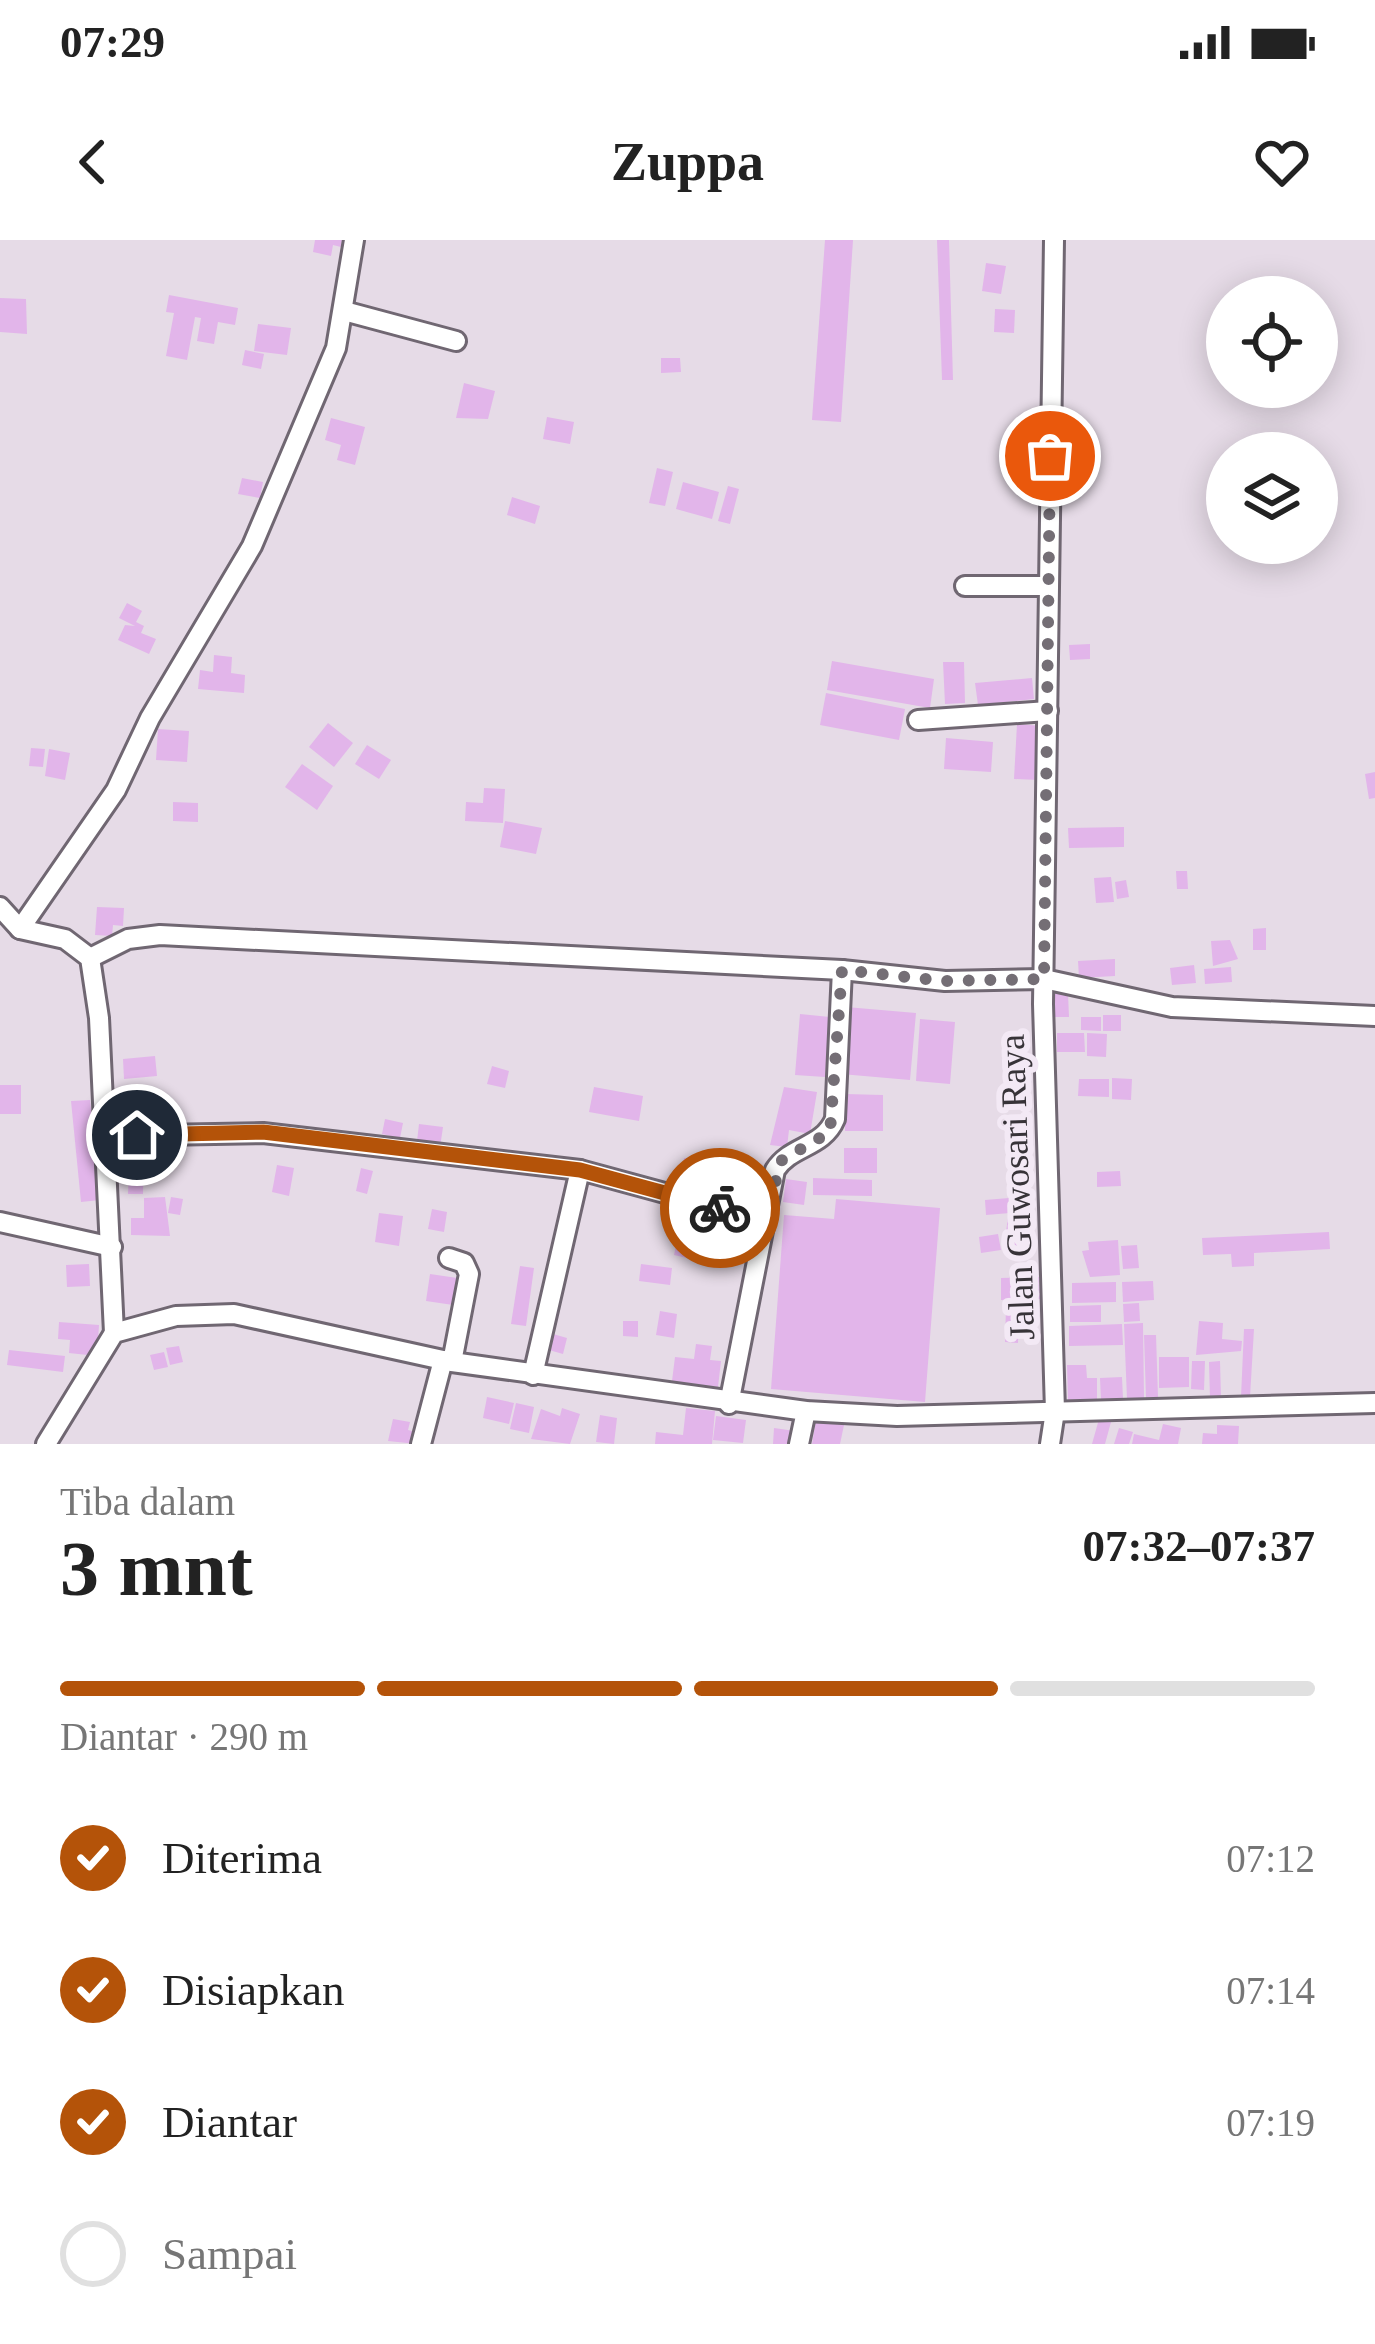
<!DOCTYPE html>
<html lang="id">
<head>
<meta charset="utf-8">
<style>
  :root { --surface:#fff; --page:#f2f2f2; --text:#222; --muted:#767676; --line:#e0e0e0; --accent:#b45309 }
  body { margin:0; font-family:"Times New Roman",serif; background:var(--page); color:var(--text); height:100vh; display:flex; flex-direction:column; font-size:45px; white-space:nowrap }
  * { box-sizing:border-box; margin:0 }
  p { font-size:39px; color:var(--muted) }
  .icon { flex:none; width:66px; height:66px; fill:none; stroke:currentColor; stroke-width:2; stroke-linecap:round; stroke-linejoin:round }
  .map { position:relative; height:1204px; overflow:hidden }
  .sheet { display:flex; flex-direction:column; background:var(--surface); flex:1 }
  .sheet>* { flex:none }
  .controls { position:absolute; left:1206px; top:36px; display:grid; gap:24px }
  .controls a { display:grid; place-items:center; width:132px; height:132px; border-radius:50%; background:var(--surface); box-shadow:0 6px 30px #0003; font-size:60px }
  .pin { position:absolute; display:grid; place-items:center; width:102px; height:102px; color:#fff; margin:-51px; border:6px solid #fff; border-radius:50%; box-shadow:0 3px 12px #0007 }
  .courier { position:absolute; display:grid; place-items:center; width:120px; height:120px; margin:-60px; border:9px solid #b45309; border-radius:50%; background:#fff; color:#222; box-shadow:0 3px 15px #0007 }
  .head em { font-style:normal; font-weight:700 }
  .head div { display:flex; flex-direction:column-reverse }
  .head { display:flex; align-items:center; justify-content:space-between; height:204px; padding:0 60px }
  h1 { font-size:78px; font-weight:700; line-height:90px }
  .bar { display:grid; grid-template-columns:repeat(4,1fr); gap:18px 12px; align-content:center; height:144px; padding:0 60px }
  .bar i { height:15px; border-radius:9px; background:var(--line) }
  .bar .on { background:var(--accent) }
  .bar p { grid-column:span 4 }
  ol { padding:0 60px; list-style:none }
  li { display:flex; align-items:center; gap:36px; height:132px }
  li p { margin-inline-start:auto }
  li .icon { padding:12px; border-radius:50%; background:var(--accent); color:#fff; stroke-width:4 }
  li:last-child { color:var(--muted) }
  li i { width:66px; height:66px; border:6px solid var(--line); border-radius:50% }
  .status { display:flex; justify-content:space-between; align-items:center; height:84px; padding:0 60px; background:var(--surface); direction:ltr }
  .status svg { height:33px; fill:currentColor }
  header { display:flex; justify-content:space-between; align-items:center; height:156px; padding:0 60px; background:var(--surface); font-size:54px; font-weight:700 }
  .map>svg:first-child { display:block }
  .building { fill:#e2b5ea }
  .lines { fill:none; stroke-linecap:round; stroke-linejoin:round }
  .minor-casing { stroke:#706772; stroke-width:24 }
  .minor { stroke:#fff; stroke-width:18 }
  .done { stroke:#746e75; stroke-width:12; stroke-dasharray:0 21.6 }
  .route { stroke:#b45309; stroke-width:15 }
  .labels { text-anchor:middle; stroke-width:12; stroke-linejoin:round; paint-order:stroke }
  .street-label { font-size:36px; fill:#373338; stroke:#f3e9f5 }
</style>
</head>
<body>
<div class="status"><b>07:29</b><svg viewBox="0 0 49 12"><path d="M0 12V9h3v3zM5 12V6h3v6zM10 12V3h3v9zM15 12V0h3v12zM26 1h20v11H26zM47 4h2v5h-2z"/></svg></div>
<header><svg class="icon" aria-label="back" viewBox="0 0 24 24"><path d="M15 5l-7 7 7 7"/></svg>Zuppa<svg class="icon" aria-label="heart" viewBox="0 0 24 24"><path d="M12 20l-8-8c-3-5 5-10 8-4 3-6 11-1 8 4z"/></svg></header>
<div class="map">
<svg width="1375" height="1204" viewBox="0 0 1375 1204">
  <rect width="100%" height="100%" fill="#e6dbe7"/>
  <g class="building">
    <polygon points="315,0 342,0 341,7 333,5 331,16 313,12"/>
    <polygon points="825,0 853,0 841,182 812,180"/>
    <polygon points="937,0 949,0 953,140 942,140"/>
    <polygon points="986,23 1006,26 1001,54 982,51"/>
    <polygon points="169,55 238,68 235,85 218,82 214,104 197,101 201,78 195,77 187,120 166,116 174,73 166,72"/>
    <polygon points="0,58 26,59 27,94 0,92"/>
    <polygon points="995,69 1015,70 1014,93 994,92"/>
    <polygon points="258,84 291,88 287,115 254,111"/>
    <polygon points="245,110 264,114 261,129 242,125"/>
    <polygon points="661,118 680,118 681,132 661,133"/>
    <polygon points="464,143 495,151 488,179 456,178"/>
    <polygon points="547,177 574,182 570,204 543,199"/>
    <polygon points="331,178 365,187 355,225 337,220 341,205 325,200"/>
    <polygon points="657,228 673,232 665,266 649,263"/>
    <polygon points="242,238 263,242 260,258 238,254"/>
    <polygon points="683,242 719,252 712,279 676,269"/>
    <polygon points="728,246 739,249 730,284 718,281"/>
    <polygon points="512,257 540,266 535,284 507,275"/>
    <polygon points="127,363 142,371 136,382 144,386 141,393 156,399 149,414 118,400 125,385 135,386 119,378"/>
    <polygon points="1090,404 1090,419 1070,420 1069,405"/>
    <polygon points="214,415 232,417 231,433 245,435 244,453 198,449 200,430 213,432"/>
    <polygon points="832,421 934,439 930,468 827,450"/>
    <polygon points="943,422 964,422 965,463 945,464"/>
    <polygon points="1032,438 1034,459 978,465 975,443"/>
    <polygon points="826,453 905,469 899,500 820,485"/>
    <polygon points="328,483 353,503 334,527 309,507"/>
    <polygon points="1017,484 1042,486 1039,540 1014,539"/>
    <polygon points="158,489 189,491 187,522 156,520"/>
    <polygon points="946,498 993,502 991,532 944,529"/>
    <polygon points="367,505 391,520 379,539 355,524"/>
    <polygon points="31,508 45,509 43,527 29,526"/>
    <polygon points="49,509 70,513 65,540 45,536"/>
    <polygon points="302,524 333,546 317,570 285,547"/>
    <polygon points="1375,532 1375,558 1369,559 1365,534"/>
    <polygon points="484,548 505,549 503,583 465,581 466,562 483,563"/>
    <polygon points="173,562 198,563 198,582 173,581"/>
    <polygon points="505,581 542,588 536,614 500,607"/>
    <polygon points="1124,587 1124,607 1069,608 1068,588"/>
    <polygon points="1176,631 1187,631 1188,649 1177,649"/>
    <polygon points="1111,637 1114,662 1096,663 1094,638"/>
    <polygon points="1126,640 1129,657 1117,659 1115,642"/>
    <polygon points="97,667 124,668 123,686 113,685 112,696 95,695"/>
    <polygon points="1266,688 1266,710 1253,710 1253,689"/>
    <polygon points="1230,700 1238,719 1213,726 1211,701"/>
    <polygon points="1115,719 1115,736 1079,738 1078,721"/>
    <polygon points="1194,725 1196,743 1172,745 1170,728"/>
    <polygon points="1231,727 1232,742 1205,744 1204,729"/>
    <polygon points="1053,754 1068,754 1069,777 1054,777"/>
    <polygon points="846,767 916,773 910,840 841,834"/>
    <polygon points="800,774 830,777 825,837 795,835"/>
    <rect x="1103" y="775" width="18" height="16"/>
    <polygon points="1081,777 1101,777 1101,791 1081,790"/>
    <polygon points="920,779 955,782 950,844 916,841"/>
    <polygon points="1057,793 1084,793 1085,812 1057,812"/>
    <polygon points="1087,793 1107,794 1106,817 1087,816"/>
    <polygon points="155,816 157,836 124,839 123,819"/>
    <polygon points="492,826 509,831 505,848 487,844"/>
    <polygon points="1112,838 1132,839 1131,860 1112,859"/>
    <polygon points="1079,839 1109,839 1109,857 1078,856"/>
    <rect x="0" y="845" width="21" height="29"/>
    <polygon points="594,847 643,856 639,881 589,872"/>
    <polygon points="784,847 817,852 810,894 789,890 787,907 770,905"/>
    <polygon points="845,854 883,855 883,891 845,891"/>
    <polygon points="90,860 100,960 81,962 71,861"/>
    <polygon points="385,879 403,883 400,898 382,894"/>
    <polygon points="419,884 443,887 439,914 416,910"/>
    <polygon points="130,904 144,905 143,954 128,954"/>
    <rect x="844" y="908" width="33" height="25"/>
    <polygon points="684,918 720,925 715,950 679,942"/>
    <polygon points="277,925 294,928 289,956 272,952"/>
    <polygon points="361,928 373,931 367,954 356,951"/>
    <polygon points="1120,931 1121,946 1097,947 1097,932"/>
    <polygon points="813,938 872,940 872,956 813,955"/>
    <polygon points="786,939 807,942 804,965 783,962"/>
    <polygon points="1033,953 1034,976 1012,977 1011,954"/>
    <polygon points="165,957 170,996 131,995 131,978 144,978 144,958"/>
    <polygon points="171,957 183,959 180,975 168,973"/>
    <polygon points="1009,958 1010,973 986,975 985,960"/>
    <polygon points="836,959 940,968 925,1162 771,1149 784,975 834,979"/>
    <polygon points="432,969 447,972 444,992 428,989"/>
    <polygon points="681,971 701,974 699,992 679,990"/>
    <polygon points="379,973 403,976 399,1006 375,1002"/>
    <polygon points="1008,978 1033,983 1028,1009 1004,1005"/>
    <polygon points="1329,992 1330,1009 1254,1013 1254,1026 1232,1027 1231,1014 1203,1015 1202,998"/>
    <polygon points="998,994 1001,1010 981,1013 979,997"/>
    <polygon points="678,996 708,1004 704,1022 674,1015"/>
    <polygon points="1118,1000 1120,1035 1090,1037 1082,1011 1089,1010 1088,1002"/>
    <polygon points="1137,1005 1139,1028 1123,1029 1121,1006"/>
    <polygon points="89,1024 90,1046 67,1047 66,1025"/>
    <polygon points="641,1024 672,1028 670,1045 639,1041"/>
    <polygon points="520,1026 534,1028 526,1086 511,1084"/>
    <polygon points="430,1034 464,1039 460,1066 426,1061"/>
    <polygon points="1039,1037 1040,1059 1001,1060 1001,1038"/>
    <polygon points="1153,1041 1154,1060 1123,1062 1122,1042"/>
    <polygon points="1116,1042 1116,1062 1072,1063 1072,1043"/>
    <polygon points="1139,1063 1140,1081 1124,1082 1123,1064"/>
    <polygon points="1101,1065 1101,1082 1070,1082 1070,1066"/>
    <polygon points="1006,1068 1019,1069 1018,1103 1005,1102"/>
    <polygon points="660,1071 677,1074 674,1098 656,1095"/>
    <polygon points="623,1081 638,1081 638,1097 623,1096"/>
    <polygon points="1199,1081 1223,1083 1222,1099 1242,1101 1241,1111 1196,1115"/>
    <polygon points="59,1082 99,1085 97,1116 69,1113 70,1100 58,1099"/>
    <polygon points="1143,1083 1144,1158 1127,1159 1124,1084"/>
    <polygon points="1122,1084 1123,1105 1069,1106 1069,1086"/>
    <polygon points="1244,1089 1254,1089 1250,1157 1241,1157"/>
    <polygon points="553,1094 567,1098 563,1114 549,1110"/>
    <polygon points="1144,1095 1156,1095 1158,1157 1146,1158"/>
    <polygon points="696,1104 712,1106 710,1120 721,1121 718,1147 672,1141 675,1117 694,1119"/>
    <polygon points="179,1106 183,1122 170,1125 166,1108"/>
    <polygon points="9,1110 65,1116 63,1132 7,1125"/>
    <polygon points="164,1112 168,1127 154,1130 150,1115"/>
    <polygon points="1159,1117 1189,1117 1189,1147 1159,1148"/>
    <polygon points="1192,1121 1205,1121 1204,1150 1191,1149"/>
    <polygon points="1220,1121 1221,1158 1210,1158 1209,1122"/>
    <polygon points="1067,1125 1086,1125 1087,1138 1097,1138 1097,1159 1068,1160"/>
    <polygon points="1122,1137 1123,1159 1101,1160 1100,1138"/>
    <polygon points="487,1157 514,1163 509,1184 483,1178"/>
    <polygon points="516,1163 534,1167 529,1193 510,1189"/>
    <polygon points="562,1168 580,1174 570,1204 531,1199 541,1169 560,1176"/>
    <polygon points="686,1168 715,1171 712,1204 655,1204 656,1192 683,1195"/>
    <polygon points="600,1175 617,1178 614,1204 596,1202"/>
    <polygon points="716,1176 746,1180 743,1203 713,1200"/>
    <polygon points="393,1179 410,1182 408,1190 420,1193 417,1204 388,1201"/>
    <polygon points="1099,1179 1111,1182 1105,1204 1092,1204"/>
    <polygon points="816,1180 844,1185 840,1204 812,1204"/>
    <polygon points="1163,1184 1181,1188 1178,1204 1132,1204 1134,1194 1159,1200"/>
    <polygon points="1217,1185 1239,1186 1238,1204 1202,1204 1203,1193 1217,1194"/>
    <polygon points="774,1188 795,1191 794,1204 773,1204"/>
    <polygon points="1119,1188 1133,1192 1129,1204 1114,1204"/>
  </g>
  <g class="lines">
    <defs>
      <g id="minor">
        <polyline points="344,71 456,101"/>
        <polyline points="965,346 1048,346"/>
        <polyline points="918,480 1048,471"/>
        <polyline points="0,667 20,689 65,699 90,718 99,778 114,1093"/>
        <polyline points="20,689 116,550 150,478 252,306 336,108 354,0"/>
        <polyline points="90,718 128,699 160,695 842,730 945,741 1044,739 1172,767 1375,776"/>
        <polyline points="104,896 263,893 580,930 764,980"/>
        <polyline points="0,982 112,1007"/>
        <polyline points="449,1018 464,1023 469,1034 452,1122"/>
        <polyline points="533,1135 580,930"/>
        <path d="M729,1164L775,930C791,905 823,908 835,879L842,730"/>
        <polyline points="46,1204 114,1093 176,1076 234,1074 452,1122 806,1171 897,1176 1375,1163"/>
        <polyline points="421,1204 443,1120"/>
        <polyline points="799,1204 806,1171"/>
        <polyline points="1050,1204 1055,1171 1043,764 1054,0"/>
      </g>
    </defs>
    <use href="#minor" class="minor-casing"/>
    <use href="#minor" class="minor"/>
  </g>
  <g class="lines">
    <polyline class="done" points="720,968 764,980 782,920 830,892 842,730 945,741 1044,739 1050,216"/>
    <polyline class="route" points="137,895 263,892 580,930 720,968"/>
  </g>
  <g class="labels">
    <g class="street-label">
      <text transform="translate(1016 947) rotate(-92)" y="13">Jalan Guwosari Raya</text>
    </g>
  </g>
</svg>
<div class="controls">
<a><svg class="icon" aria-label="locate" viewBox="0 0 24 24"><circle cx="12" cy="12" r="6"/><path d="M12 2v4M12 18v4M2 12h4M18 12h4"/></svg></a>
<a><svg class="icon" aria-label="layers" viewBox="0 0 24 24"><path d="M12 4l9 5-9 5-9-5zM3 14l9 5 9-5"/></svg></a>
</div>
<div class="pin" style="left:1050px;top:216px;background:#ea580c"><svg class="icon" aria-label="bag" viewBox="0 0 24 24"><path d="M5 8h14l-1 12H6zM9 8a3 3 0 0 1 6 0"/></svg></div>
<div class="pin" style="left:137px;top:895px;background:#1f2937"><svg class="icon" aria-label="home" viewBox="0 0 24 24"><path d="M3 11l9-7 9 7M6 9v11h12V9"/></svg></div>
<div class="courier" style="left:720px;top:968px"><svg class="icon" aria-label="bike" viewBox="0 0 24 24"><circle cx="6" cy="16" r="4"/><circle cx="18" cy="16" r="4"/><path d="M6 16l4-8h5l3 8M10 8l3 8H6M13 5h3"/></svg></div>
</div>
<section class="sheet">
<div class="head"><div><h1>3 mnt</h1><p>Tiba dalam</p></div><em>07:32–07:37</em></div>
<div class="bar"><i class="on"></i><i class="on"></i><i class="on"></i><i></i><p>Diantar · 290 m</p></div>
<ol>
<li><svg class="icon" aria-label="check" viewBox="0 0 24 24"><path d="M5 12l5 5 9-10"/></svg>Diterima<p>07:12</p></li>
<li><svg class="icon" aria-label="check" viewBox="0 0 24 24"><path d="M5 12l5 5 9-10"/></svg>Disiapkan<p>07:14</p></li>
<li><svg class="icon" aria-label="check" viewBox="0 0 24 24"><path d="M5 12l5 5 9-10"/></svg>Diantar<p>07:19</p></li>
<li><i></i>Sampai</li>
</ol>
</section>
</body>
</html>
